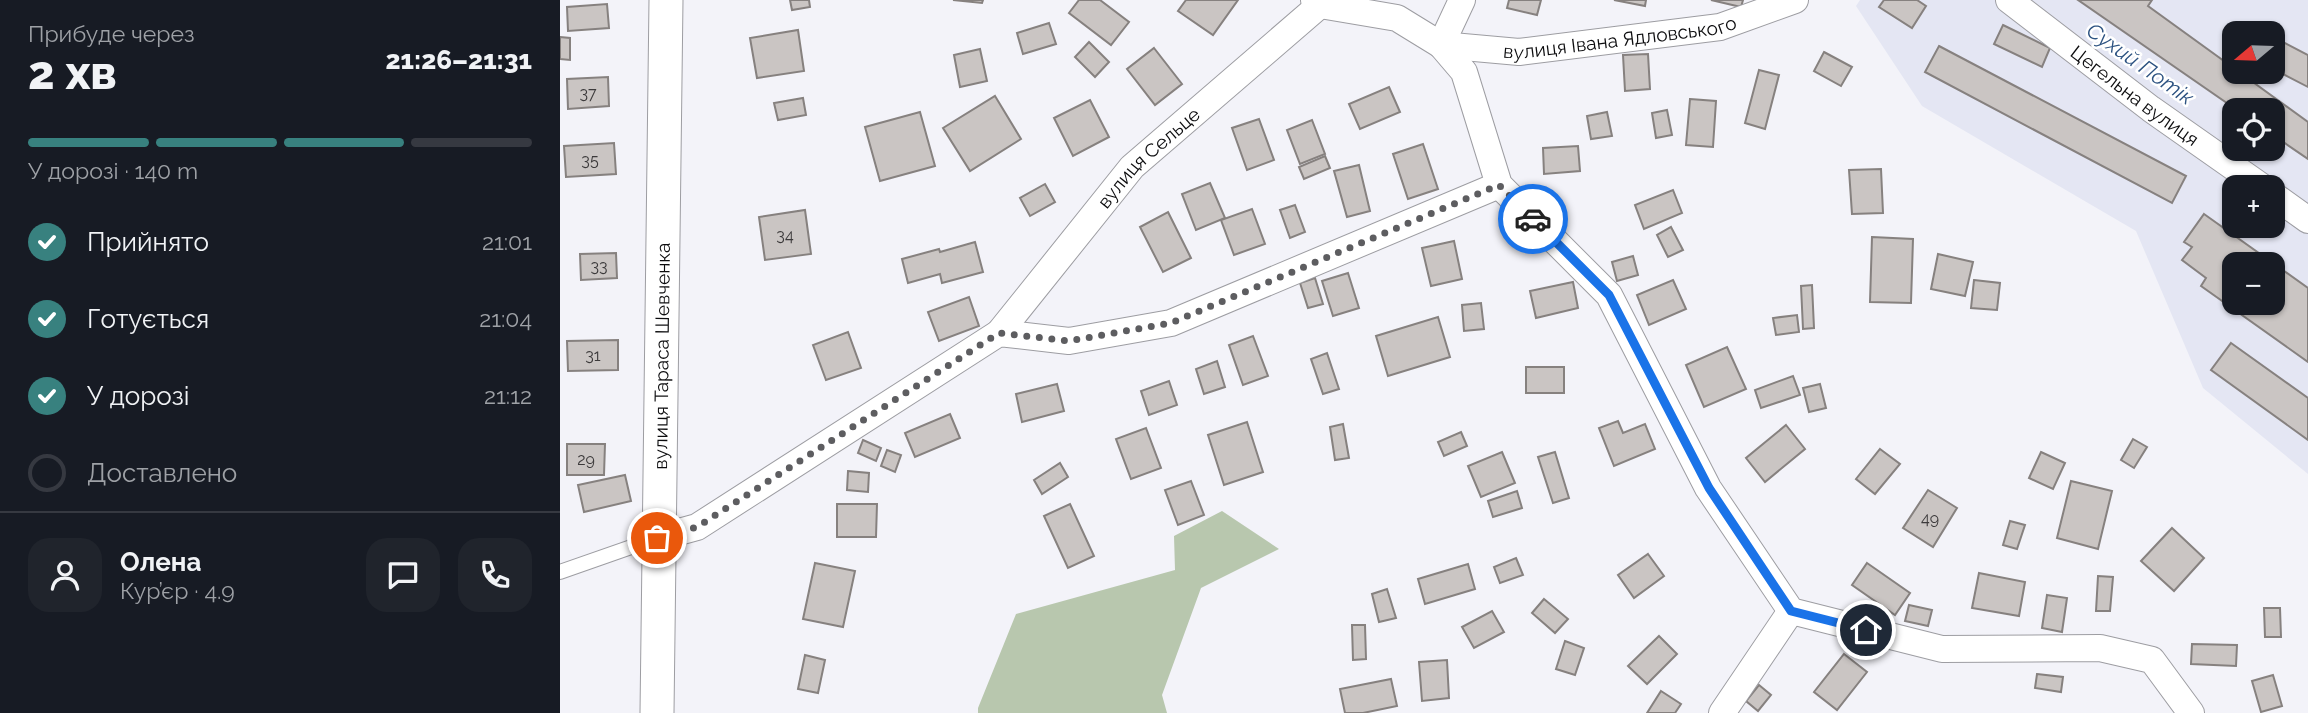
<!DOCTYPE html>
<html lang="uk">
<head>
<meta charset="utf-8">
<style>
  :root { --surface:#171b24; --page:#20242c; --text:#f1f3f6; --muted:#9ea1a6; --line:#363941; --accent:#38817f }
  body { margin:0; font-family:Raleway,sans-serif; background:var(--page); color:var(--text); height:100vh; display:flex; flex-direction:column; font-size:26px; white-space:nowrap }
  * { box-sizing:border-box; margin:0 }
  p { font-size:23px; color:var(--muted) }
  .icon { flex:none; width:38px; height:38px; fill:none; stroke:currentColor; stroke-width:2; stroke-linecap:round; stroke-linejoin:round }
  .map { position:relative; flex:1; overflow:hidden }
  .details { display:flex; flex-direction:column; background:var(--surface); width:560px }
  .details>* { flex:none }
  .needle { width:46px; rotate:251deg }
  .tools { position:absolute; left:1662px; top:21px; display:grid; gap:14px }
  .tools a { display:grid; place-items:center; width:63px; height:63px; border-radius:14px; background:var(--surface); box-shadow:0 2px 5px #0004; font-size:35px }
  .pin { position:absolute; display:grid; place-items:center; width:60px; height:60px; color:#fff; margin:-30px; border:4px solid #fff; border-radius:50%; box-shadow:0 2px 7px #0007 }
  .courier { position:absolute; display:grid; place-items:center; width:70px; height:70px; margin:-35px; border:5px solid #1a73e8; border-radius:50%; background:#fff; color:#222; box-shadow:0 2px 9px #0007 }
  .head em { font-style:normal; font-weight:800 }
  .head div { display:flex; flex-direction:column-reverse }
  .head { display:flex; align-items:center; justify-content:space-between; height:119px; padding:0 28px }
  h1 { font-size:46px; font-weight:800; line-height:52px }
  .bar { display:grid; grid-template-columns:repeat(4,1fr); gap:10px 7px; align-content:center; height:84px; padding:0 28px }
  .bar i { height:9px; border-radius:5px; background:var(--line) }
  .bar .current { background:var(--accent) }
  .bar p { grid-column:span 4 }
  .line { display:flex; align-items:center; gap:18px; padding:0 28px; border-top:2px solid var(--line) }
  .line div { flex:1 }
  .round { display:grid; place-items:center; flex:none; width:74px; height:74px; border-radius:21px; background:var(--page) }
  ol { padding:0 28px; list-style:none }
  li { display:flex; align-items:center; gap:21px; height:77px }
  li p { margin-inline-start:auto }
  li .icon { padding:7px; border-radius:50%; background:var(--accent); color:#fff; stroke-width:4 }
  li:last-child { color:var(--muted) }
  li i { width:38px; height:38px; border:4px solid var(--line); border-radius:50% }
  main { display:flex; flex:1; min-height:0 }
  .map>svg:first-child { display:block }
  .built { fill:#e4e6f3; fill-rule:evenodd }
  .green { fill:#b8c7ae }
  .building { fill:#cac5c3; stroke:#86817f; stroke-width:2; fill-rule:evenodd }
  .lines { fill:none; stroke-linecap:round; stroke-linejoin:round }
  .service-casing { stroke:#9d9da2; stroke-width:16 }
  .minor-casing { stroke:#9d9da2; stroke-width:28 }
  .tertiary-casing { stroke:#9d9da2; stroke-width:35 }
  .service { stroke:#fff; stroke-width:14 }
  .minor { stroke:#fff; stroke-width:26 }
  .tertiary { stroke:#fff; stroke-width:33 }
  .done { stroke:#5d5d60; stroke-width:7; stroke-dasharray:0 12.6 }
  .route { stroke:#1a73e8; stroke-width:9 }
  .labels { text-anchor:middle; stroke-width:5; stroke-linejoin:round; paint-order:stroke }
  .number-label { font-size:16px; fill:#3c3a3b }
  .street-label { font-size:19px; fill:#0c0c0e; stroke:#fff }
  .water-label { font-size:21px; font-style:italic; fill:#2c5281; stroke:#fff }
</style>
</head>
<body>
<main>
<section class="details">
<div class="head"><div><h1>2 хв</h1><p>Прибуде через</p></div><em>21:26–21:31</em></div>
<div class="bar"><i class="current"></i><i class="current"></i><i class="current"></i><i></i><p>У дорозі · 140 m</p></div>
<ol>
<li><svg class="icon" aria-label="check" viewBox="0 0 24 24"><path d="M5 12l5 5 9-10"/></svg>Прийнято<p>21:01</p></li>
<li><svg class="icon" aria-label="check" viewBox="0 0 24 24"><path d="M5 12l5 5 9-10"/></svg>Готується<p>21:04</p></li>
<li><svg class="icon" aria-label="check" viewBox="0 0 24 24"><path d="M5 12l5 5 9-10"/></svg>У дорозі<p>21:12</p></li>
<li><i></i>Доставлено</li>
</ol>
<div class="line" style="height:126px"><a class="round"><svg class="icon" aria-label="person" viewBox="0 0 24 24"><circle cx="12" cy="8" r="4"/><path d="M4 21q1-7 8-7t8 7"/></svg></a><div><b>Олена</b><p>Кур’єр · 4.9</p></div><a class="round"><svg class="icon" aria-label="chat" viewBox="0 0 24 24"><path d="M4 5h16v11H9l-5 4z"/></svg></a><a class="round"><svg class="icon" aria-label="phone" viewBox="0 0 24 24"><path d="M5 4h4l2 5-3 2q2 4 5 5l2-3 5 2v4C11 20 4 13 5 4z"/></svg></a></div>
</section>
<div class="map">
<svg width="1748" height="713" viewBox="0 0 1748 713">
  <rect width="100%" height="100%" fill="#f3f3f9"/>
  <path class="built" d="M1300,0H1748V474L1643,388L1576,231L1362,106L1296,6ZM1675,33H1713V72H1675ZM1675,110H1713V149H1675ZM1675,187H1713V226H1675ZM1675,264H1713V303H1675Z"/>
  <polygon class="green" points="662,511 719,549 641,588 602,695 607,713 418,713 418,708 456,614 615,570 614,536"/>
  <g class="building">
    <polygon points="230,0 249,0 250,7 232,10"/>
    <polygon points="393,0 423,0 422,3"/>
    <polygon points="519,0 540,0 569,22 551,45 509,13"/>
    <polygon points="626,0 678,0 653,35 618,11"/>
    <polygon points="949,0 981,0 977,15 947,8"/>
    <polygon points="1054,0 1086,0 1085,6"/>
    <polygon points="1151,0 1183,0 1181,7"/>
    <polygon points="1324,0 1357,0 1366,6 1352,28 1319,7"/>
    <polygon points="1518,0 1592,0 1588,6 1675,69 1675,72 1679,72 1748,122 1748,159 1713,135 1713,110 1677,110"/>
    <polygon points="47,4 49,28 8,31 7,7"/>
    <polygon points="489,23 496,44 463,54 457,33"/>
    <polygon points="1443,25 1490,48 1482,67 1434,44"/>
    <polygon points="1693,27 1705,33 1689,33"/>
    <polygon points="238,30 244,71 197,78 190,38"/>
    <polygon points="0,37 10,38 10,60 0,59"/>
    <polygon points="1713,37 1748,55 1748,87 1713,69"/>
    <polygon points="529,42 549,62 535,77 515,57"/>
    <polygon points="1379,46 1626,176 1612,203 1365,72"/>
    <polygon points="594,48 622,84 595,105 567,69"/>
    <polygon points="420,49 427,81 400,87 394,55"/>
    <polygon points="1264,52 1292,67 1281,86 1254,71"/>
    <polygon points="1088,54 1090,89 1065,91 1063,55"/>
    <polygon points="1199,70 1219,75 1205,129 1185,123"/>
    <polygon points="48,77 49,106 8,109 7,79"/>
    <polygon points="829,87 840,112 800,129 789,104"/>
    <polygon points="435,96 461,139 410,171 383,128"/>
    <polygon points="243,98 246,115 218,120 214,103"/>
    <polygon points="1130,99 1156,101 1153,147 1126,145"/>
    <polygon points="530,100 549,137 513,156 494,118"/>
    <polygon points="1107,110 1112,135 1096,138 1092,113"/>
    <polygon points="360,112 375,166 320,181 305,127"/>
    <polygon points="1047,112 1052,136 1031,139 1027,116"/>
    <polygon points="699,119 714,160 687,170 672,128"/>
    <polygon points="752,120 765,154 740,164 727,130"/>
    <polygon points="54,143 56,174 6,177 4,146"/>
    <polygon points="863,144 878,189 848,199 833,154"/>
    <polygon points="1018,146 1020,171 984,174 983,148"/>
    <polygon points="765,156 770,168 744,179 739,167"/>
    <polygon points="799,165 810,211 787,217 774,171"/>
    <polygon points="1321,169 1323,213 1292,214 1289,170"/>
    <polygon points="650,183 665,218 636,230 622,194"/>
    <polygon points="485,184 495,202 470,216 460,198"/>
    <polygon points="1113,190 1122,213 1084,229 1075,205"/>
    <polygon points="735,205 745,232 730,238 720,210"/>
    <polygon points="692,209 705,244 674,255 661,220"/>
    <polygon points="245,210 251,254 205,260 199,217"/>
    <polygon points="608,212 631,258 603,272 580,227"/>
    <path d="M1644,214L1748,288V362L1641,286L1646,278L1622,260L1632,247L1624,242ZM1675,264H1713V303H1675Z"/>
    <polygon points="1111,227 1123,250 1108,257 1097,235"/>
    <polygon points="1312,237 1353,239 1351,303 1310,302"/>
    <polygon points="894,241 902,279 871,286 862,248"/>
    <polygon points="415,242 423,272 382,283 380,274 348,283 342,259 379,249 380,252"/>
    <polygon points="56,253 57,278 21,280 20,254"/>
    <polygon points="1378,254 1413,262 1405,296 1371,289"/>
    <polygon points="1073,256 1078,275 1057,281 1052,262"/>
    <polygon points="788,273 799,308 773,316 762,281"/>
    <polygon points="755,278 763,304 748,308 740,283"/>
    <polygon points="1113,280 1126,309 1089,325 1077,295"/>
    <polygon points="1414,280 1440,283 1437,310 1411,308"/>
    <polygon points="1013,282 1018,308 976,318 970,291"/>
    <polygon points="1252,285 1254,328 1243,329 1241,286"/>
    <polygon points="409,297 419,326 379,341 368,312"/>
    <polygon points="921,303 924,329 904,331 902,305"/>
    <polygon points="1237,315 1239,332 1216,335 1213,318"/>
    <polygon points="878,317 890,357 828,376 816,336"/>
    <polygon points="288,332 301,368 266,380 253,345"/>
    <polygon points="693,336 708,376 683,385 669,345"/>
    <polygon points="58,340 58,370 8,371 7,341"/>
    <polygon points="1671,343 1748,398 1748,440 1651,370"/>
    <polygon points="1167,347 1186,389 1144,407 1126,365"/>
    <polygon points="767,353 779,389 763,394 751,359"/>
    <polygon points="657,361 665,387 644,394 636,369"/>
    <rect x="966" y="367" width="38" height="26"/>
    <polygon points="1233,376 1240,395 1201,408 1195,390"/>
    <polygon points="609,381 617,405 589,415 581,391"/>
    <polygon points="497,384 504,411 462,422 456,394"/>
    <polygon points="1260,384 1266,408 1249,412 1243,388"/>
    <polygon points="390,414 400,438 355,457 345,433"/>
    <polygon points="1058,421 1063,433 1085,424 1095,449 1054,466 1039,428"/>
    <polygon points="687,422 703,472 664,485 648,435"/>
    <polygon points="783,424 789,458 775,460 770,427"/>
    <polygon points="1226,425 1245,449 1205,482 1186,458"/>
    <polygon points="586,428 601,468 571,479 556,439"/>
    <polygon points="901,432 907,446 884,456 878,442"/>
    <polygon points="1573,439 1587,447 1574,468 1561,460"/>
    <polygon points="303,440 321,448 316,461 298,453"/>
    <polygon points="7,444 45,444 44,475 7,475"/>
    <polygon points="1320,449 1340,464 1315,494 1296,479"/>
    <polygon points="327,450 341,455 335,472 321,466"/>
    <polygon points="942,452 955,483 921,497 908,466"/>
    <polygon points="995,452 1009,498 993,503 978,457"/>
    <polygon points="1481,452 1505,463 1493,489 1469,478"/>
    <polygon points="500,463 508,477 482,494 474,480"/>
    <polygon points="288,471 309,473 308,492 287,490"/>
    <polygon points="65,475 71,501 24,512 18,485"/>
    <polygon points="631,481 644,515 618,525 605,490"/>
    <polygon points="1511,481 1552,491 1538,549 1497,538"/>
    <polygon points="1368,490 1397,508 1373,547 1343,528"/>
    <polygon points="957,491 962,508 933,517 928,501"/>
    <polygon points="277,504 317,504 316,537 277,537"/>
    <polygon points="510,504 534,556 508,568 484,516"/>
    <polygon points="1450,521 1465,525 1457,549 1443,545"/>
    <polygon points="1612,528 1644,558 1614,591 1581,561"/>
    <polygon points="1088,554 1104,576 1074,598 1058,575"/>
    <polygon points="956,558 963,575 940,583 934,567"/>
    <polygon points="255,563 295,571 283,627 243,619"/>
    <polygon points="1307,563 1350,593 1335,615 1292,585"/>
    <polygon points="908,564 915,589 865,604 858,579"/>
    <polygon points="1419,573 1465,582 1459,616 1412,608"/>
    <polygon points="1538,576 1553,577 1550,611 1536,611"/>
    <polygon points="827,589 836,618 819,622 812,594"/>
    <polygon points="1487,595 1507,598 1502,632 1482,628"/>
    <polygon points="984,599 1008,619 995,633 972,613"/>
    <polygon points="1349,605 1372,610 1368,626 1345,621"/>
    <polygon points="1704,608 1720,608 1721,637 1705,637"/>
    <polygon points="932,611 944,632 914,648 902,627"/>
    <polygon points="792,625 805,625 806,659 793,660"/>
    <polygon points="1099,636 1117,654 1087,684 1068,666"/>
    <polygon points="1005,641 1024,648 1015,675 996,669"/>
    <polygon points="1632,644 1677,645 1676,666 1631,664"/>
    <polygon points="1284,654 1307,672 1277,710 1254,692"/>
    <polygon points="245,655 265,660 258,693 238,689"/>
    <polygon points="887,660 889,698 862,701 859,662"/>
    <polygon points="1477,674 1503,677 1501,692 1475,688"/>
    <polygon points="1713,675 1722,706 1701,712 1692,681"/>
    <polygon points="831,679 837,706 803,713 785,713 780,689"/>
    <polygon points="1199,685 1211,695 1198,711 1186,701"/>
    <polygon points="1101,691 1121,704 1115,713 1087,713"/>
  </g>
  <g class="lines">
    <defs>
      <polyline id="service" points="0,572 97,538"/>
      <g id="minor">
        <polyline points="754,0 760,5 837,18 881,45 904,72 939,185 1049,295 1148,488 1231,611 1382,649 1540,648 1592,660 1631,713"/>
        <path id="s1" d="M1449,0L1591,109L1702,187"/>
        <path id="s2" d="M881,45L959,52L1160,27L1235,0"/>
        <polyline points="881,45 902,0"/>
        <polyline points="1713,195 1748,220"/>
        <path id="s3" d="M439,333L572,167L760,5"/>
        <polyline points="97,538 137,527 439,333 509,341 611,323 939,185"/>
        <polyline points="1162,713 1231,611"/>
      </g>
      <g id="tertiary">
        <path id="s4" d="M97,713L106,0"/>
      </g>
    </defs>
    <use href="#service" class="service-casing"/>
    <use href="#minor" class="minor-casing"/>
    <use href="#tertiary" class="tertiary-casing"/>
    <use href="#service" class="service"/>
    <use href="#minor" class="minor"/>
    <use href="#tertiary" class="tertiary"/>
  </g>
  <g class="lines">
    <polyline class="done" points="97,538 137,527 439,333 509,341 611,323 939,185 973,219"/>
    <polyline class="route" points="973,219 1049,295 1149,488 1231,611 1306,630"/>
  </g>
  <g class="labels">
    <g class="number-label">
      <text x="28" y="99">37</text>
      <text x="30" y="166">35</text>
      <text x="225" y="241">34</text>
      <text x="39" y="272">33</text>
      <text x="33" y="361">31</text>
      <text x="26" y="465">29</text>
      <text x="1370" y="524">49</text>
    </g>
    <g class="street-label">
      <text dy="7" stroke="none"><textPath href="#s2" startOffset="180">вулиця Івана Ядловського</textPath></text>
      <text dy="7" stroke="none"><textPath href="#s1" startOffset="158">Цегельна вулиця</textPath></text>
      <text dy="7" stroke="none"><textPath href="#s3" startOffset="231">вулиця Сельце</textPath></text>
      <text dy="7" stroke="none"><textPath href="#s4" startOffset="357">вулиця Тараса Шевченка</textPath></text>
    </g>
    <g class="water-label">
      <text transform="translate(1580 64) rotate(35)" y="7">Сухий Потік</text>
    </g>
  </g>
</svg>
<div class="tools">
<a><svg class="needle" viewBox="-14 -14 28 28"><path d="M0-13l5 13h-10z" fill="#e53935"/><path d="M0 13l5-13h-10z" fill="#9ea1a6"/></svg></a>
<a><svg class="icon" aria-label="locate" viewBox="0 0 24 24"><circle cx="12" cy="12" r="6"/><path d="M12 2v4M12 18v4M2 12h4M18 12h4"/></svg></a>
<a>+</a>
<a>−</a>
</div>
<div class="pin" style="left:97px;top:538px;background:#ea580c"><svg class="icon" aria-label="bag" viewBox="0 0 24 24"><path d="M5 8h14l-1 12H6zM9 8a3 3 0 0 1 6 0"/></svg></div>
<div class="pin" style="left:1306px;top:630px;background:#1f2937"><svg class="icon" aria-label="home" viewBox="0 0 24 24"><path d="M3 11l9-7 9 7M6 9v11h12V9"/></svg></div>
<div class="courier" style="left:973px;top:219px"><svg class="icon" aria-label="car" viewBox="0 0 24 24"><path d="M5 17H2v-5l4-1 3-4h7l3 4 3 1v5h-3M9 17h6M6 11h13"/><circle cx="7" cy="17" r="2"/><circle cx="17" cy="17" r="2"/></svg></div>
</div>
</main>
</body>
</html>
